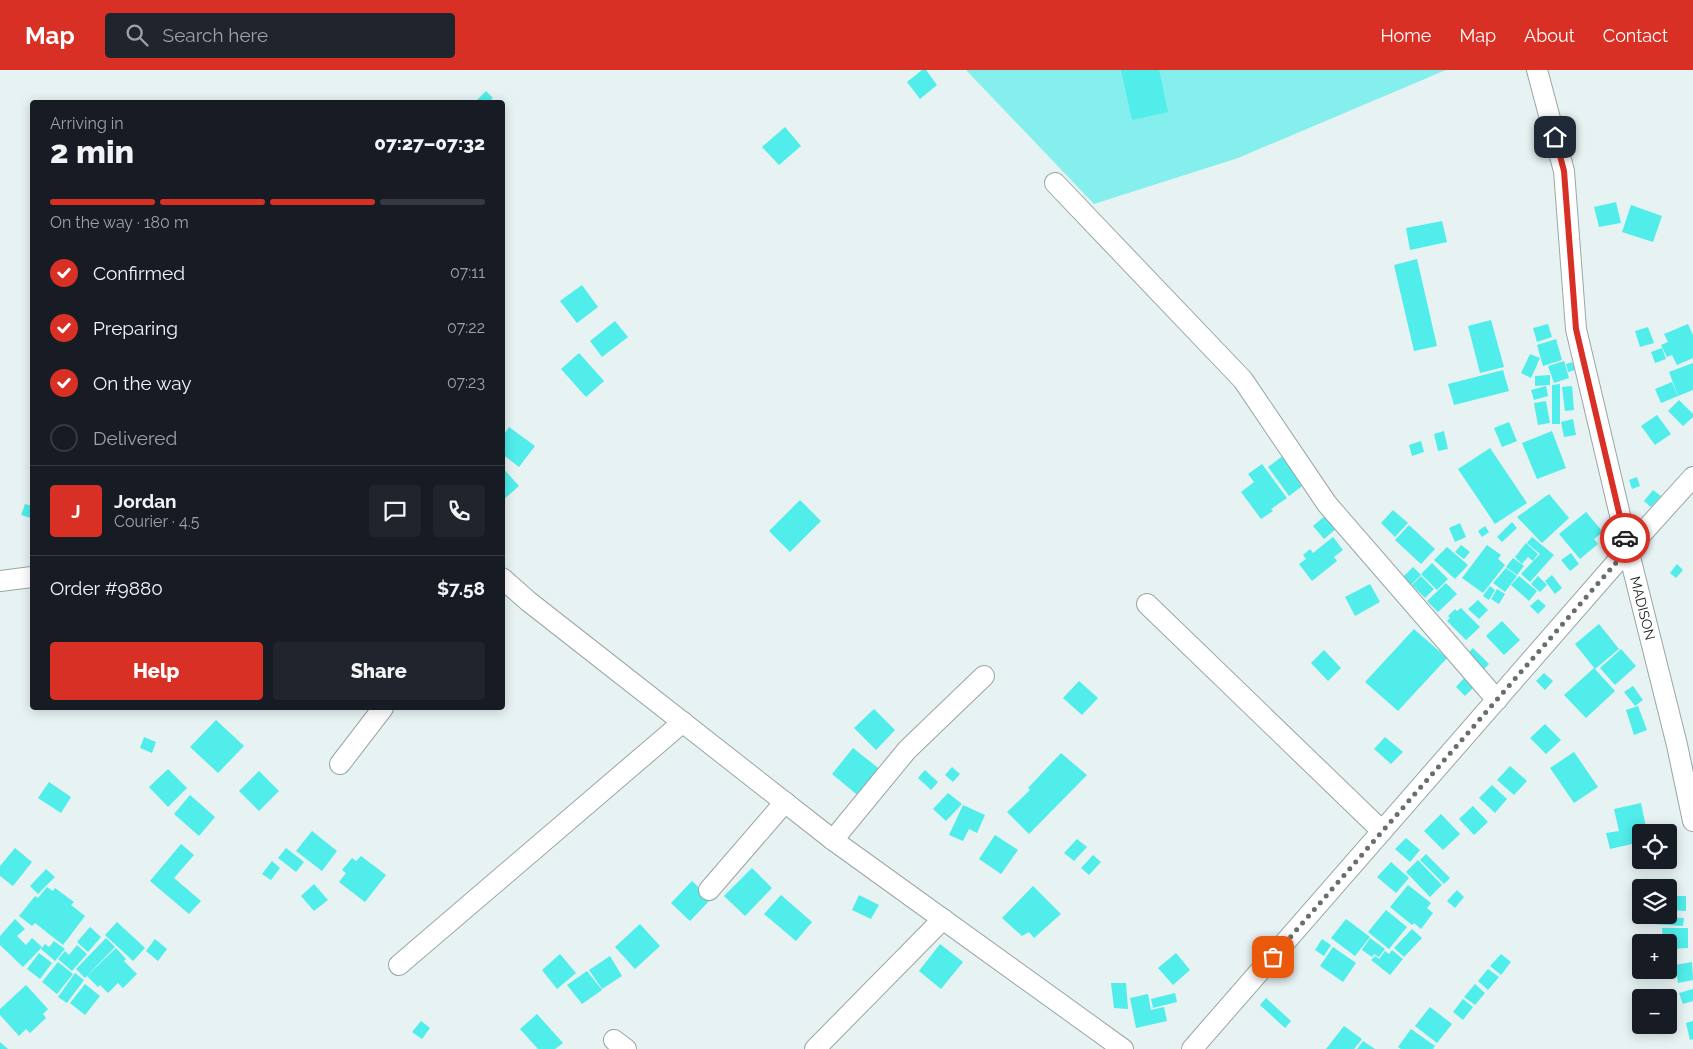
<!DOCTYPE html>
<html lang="en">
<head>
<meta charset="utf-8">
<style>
  :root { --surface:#171b24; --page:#20242c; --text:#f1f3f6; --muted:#9ea1a6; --line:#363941; --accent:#d93025 }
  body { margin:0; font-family:Raleway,sans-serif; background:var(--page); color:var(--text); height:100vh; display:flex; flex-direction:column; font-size:19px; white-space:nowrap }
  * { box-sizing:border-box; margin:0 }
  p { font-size:16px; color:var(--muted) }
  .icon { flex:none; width:28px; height:28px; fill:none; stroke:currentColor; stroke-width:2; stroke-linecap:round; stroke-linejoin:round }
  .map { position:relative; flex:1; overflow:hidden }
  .drawer { position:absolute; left:30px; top:30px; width:475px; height:610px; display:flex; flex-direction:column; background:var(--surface); border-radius:5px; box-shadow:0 2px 12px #0003 }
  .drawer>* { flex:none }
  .controls { position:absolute; left:1632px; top:754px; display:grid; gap:10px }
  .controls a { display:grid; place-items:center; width:45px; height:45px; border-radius:5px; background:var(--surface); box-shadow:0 2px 12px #0003; font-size:25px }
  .pin { position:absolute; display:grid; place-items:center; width:42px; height:42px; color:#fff; margin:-21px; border-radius:10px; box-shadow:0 2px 8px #0006 }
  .courier { position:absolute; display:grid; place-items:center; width:50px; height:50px; margin:-25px; border:4px solid #d93025; border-radius:50%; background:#fff; color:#222; box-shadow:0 1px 6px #0007 }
  .overview em { font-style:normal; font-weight:800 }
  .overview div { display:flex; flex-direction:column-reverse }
  .overview { display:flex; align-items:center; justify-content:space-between; height:85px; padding:0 20px }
  h1 { font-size:32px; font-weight:800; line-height:38px }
  .bar { display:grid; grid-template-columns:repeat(4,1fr); gap:8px 5px; align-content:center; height:60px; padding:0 20px }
  .bar i { height:6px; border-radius:4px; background:var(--line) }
  .bar .active { background:var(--accent) }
  .bar p { grid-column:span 4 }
  .line { display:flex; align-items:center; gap:12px; padding:0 20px; border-top:1px solid var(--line) }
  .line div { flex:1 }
  .round { display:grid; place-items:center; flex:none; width:52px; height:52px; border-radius:5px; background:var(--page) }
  ol { padding:0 20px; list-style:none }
  li { display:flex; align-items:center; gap:15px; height:55px }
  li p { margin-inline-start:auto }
  li .icon { padding:5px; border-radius:50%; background:var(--accent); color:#fff; stroke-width:4 }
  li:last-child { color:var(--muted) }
  li i { width:28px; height:28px; border:2px solid var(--line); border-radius:50% }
  .action { display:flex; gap:10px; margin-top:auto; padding:10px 20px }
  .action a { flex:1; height:58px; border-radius:5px; background:var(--accent); color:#fff; font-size:20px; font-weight:800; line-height:58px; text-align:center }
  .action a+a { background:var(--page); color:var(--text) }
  header { display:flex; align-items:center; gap:30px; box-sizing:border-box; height:70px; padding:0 25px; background:var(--accent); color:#fff }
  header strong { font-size:24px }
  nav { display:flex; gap:28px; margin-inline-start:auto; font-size:18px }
  .search { width:350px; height:45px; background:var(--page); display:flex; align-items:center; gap:12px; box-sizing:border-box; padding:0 18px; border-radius:5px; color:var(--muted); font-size:19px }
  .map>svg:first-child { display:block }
  .green { fill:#84efed }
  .building { fill:#50edeb }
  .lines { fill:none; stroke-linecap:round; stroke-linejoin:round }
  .minor-casing { stroke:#9ba5a5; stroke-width:22 }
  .minor { stroke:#fff; stroke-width:20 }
  .done { stroke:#686e6e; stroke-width:5; stroke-dasharray:0 9 }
  .route { stroke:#d93025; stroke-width:6 }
  .labels { text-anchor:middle; stroke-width:5; stroke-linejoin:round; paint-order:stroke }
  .street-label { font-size:14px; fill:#232727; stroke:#e7f2f2 }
</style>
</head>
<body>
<header>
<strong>Map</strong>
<div class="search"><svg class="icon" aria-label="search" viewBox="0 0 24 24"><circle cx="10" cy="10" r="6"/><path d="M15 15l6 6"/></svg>Search here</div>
<nav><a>Home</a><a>Map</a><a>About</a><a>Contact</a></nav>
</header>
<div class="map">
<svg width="1693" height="979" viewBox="0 0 1693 979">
  <rect width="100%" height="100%" fill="#e7f2f2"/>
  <polygon class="green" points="966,0 1446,0 1238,88 1094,134"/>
  <g class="building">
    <polygon points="922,0 926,0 937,15 920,29 907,12"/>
    <polygon points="1121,0 1159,0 1168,42 1132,50"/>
    <polygon points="486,21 493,28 488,32 479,32 477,30"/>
    <polygon points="785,57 801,76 779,95 762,77"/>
    <polygon points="1616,132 1621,153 1599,157 1594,137"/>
    <polygon points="1631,135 1662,146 1653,172 1622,162"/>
    <polygon points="1442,151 1447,172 1410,180 1406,158"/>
    <polygon points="1417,189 1437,276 1414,281 1394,195"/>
    <polygon points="582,215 598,237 577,253 560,231"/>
    <polygon points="1491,250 1504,297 1480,303 1468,256"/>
    <polygon points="615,251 628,267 602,287 590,271"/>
    <polygon points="1548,254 1552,267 1537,272 1533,258"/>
    <polygon points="1688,254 1693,265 1693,288 1677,295 1672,285 1667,287 1661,275 1668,272 1664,264"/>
    <polygon points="1648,257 1654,273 1640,277 1635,261"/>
    <polygon points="1556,269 1562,290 1543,296 1537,275"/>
    <polygon points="1662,278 1666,289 1655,293 1651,282"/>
    <polygon points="579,283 604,311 586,327 561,299"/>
    <polygon points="1530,284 1540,288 1531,308 1521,303"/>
    <polygon points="1564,291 1569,308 1554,313 1548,296"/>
    <polygon points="1572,292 1575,300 1568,302 1566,294"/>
    <polygon points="1693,293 1693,320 1678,326 1669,302"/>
    <polygon points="1503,300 1509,321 1454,335 1448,314"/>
    <polygon points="1550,305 1550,315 1535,316 1535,306"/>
    <polygon points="1672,312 1678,326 1661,333 1655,319"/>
    <polygon points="1560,314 1560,354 1552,354 1552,315"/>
    <polygon points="1546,316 1548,326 1534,330 1531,320"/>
    <polygon points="1572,316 1574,340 1565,341 1562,317"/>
    <polygon points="1679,330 1693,344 1693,347 1683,356 1668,341"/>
    <polygon points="1546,331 1550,353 1538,355 1534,333"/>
    <polygon points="1657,345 1671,364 1655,375 1641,356"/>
    <polygon points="1573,349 1576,365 1564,367 1561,352"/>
    <polygon points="1509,352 1517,371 1502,377 1494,358"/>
    <polygon points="509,357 535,376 519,397 502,384 502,367"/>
    <polygon points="1444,361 1448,379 1438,381 1434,364"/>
    <polygon points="1552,361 1566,398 1537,409 1522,373"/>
    <polygon points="1421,371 1424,382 1412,386 1409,375"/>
    <polygon points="1490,378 1527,433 1495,454 1458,399"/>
    <polygon points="1284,385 1305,414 1289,426 1268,397"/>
    <polygon points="1262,394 1287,428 1271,439 1273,441 1261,449 1241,422 1254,412 1248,404"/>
    <polygon points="502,397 519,416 502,431"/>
    <polygon points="1637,407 1640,416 1632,419 1629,410"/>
    <polygon points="1653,420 1661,426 1651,437 1644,431"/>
    <polygon points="1549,424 1569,448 1542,473 1517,447"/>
    <polygon points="800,430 821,451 790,482 769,461"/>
    <polygon points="25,434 32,436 31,448 21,445"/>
    <polygon points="1393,440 1408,453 1395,467 1381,453"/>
    <polygon points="1586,442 1603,462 1594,469 1598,474 1580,489 1559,464"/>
    <polygon points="1326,445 1337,458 1324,469 1313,456"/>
    <polygon points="1512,452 1517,458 1502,472 1497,467"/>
    <polygon points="1460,453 1466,467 1455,472 1449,458"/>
    <polygon points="1409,455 1435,479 1421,494 1395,470"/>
    <polygon points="1485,456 1489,462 1482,467 1478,461"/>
    <polygon points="1333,467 1343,480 1334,487 1337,491 1312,511 1299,494 1306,489 1303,485 1310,479 1313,483"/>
    <polygon points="1532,467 1554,485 1530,512 1521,504 1540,484 1527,473"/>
    <polygon points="1526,473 1538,484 1533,491 1528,487 1522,494 1515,487"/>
    <polygon points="1461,475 1470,482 1464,489 1455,482"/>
    <polygon points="1487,475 1501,485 1498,489 1505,495 1483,523 1462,508"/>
    <polygon points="1447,477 1468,495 1455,509 1434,490"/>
    <polygon points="1571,483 1579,494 1570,501 1561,490"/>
    <polygon points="1513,488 1524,496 1517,505 1506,497"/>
    <polygon points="1432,493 1448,509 1437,520 1421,504"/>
    <polygon points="1677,494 1683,500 1676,508 1670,503"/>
    <polygon points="1413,497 1421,505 1408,518 1400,510"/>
    <polygon points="1506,498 1517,506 1505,522 1493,513"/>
    <polygon points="1552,505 1562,518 1555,524 1545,511"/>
    <polygon points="1421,506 1434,519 1425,528 1412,515"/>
    <polygon points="1519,506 1537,521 1529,531 1511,515"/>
    <polygon points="1538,506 1547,515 1540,522 1531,514"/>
    <polygon points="1446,513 1457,524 1438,542 1427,531"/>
    <polygon points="1370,514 1380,532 1355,546 1345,527"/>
    <polygon points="1490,516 1495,520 1489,530 1483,526"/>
    <polygon points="1497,519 1505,524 1499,534 1491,529"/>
    <polygon points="1538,529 1546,536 1538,544 1530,536"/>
    <polygon points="1478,530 1488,540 1479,549 1468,539"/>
    <polygon points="1461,538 1480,557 1466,570 1447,551 1450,548 1448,546 1455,539 1457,541"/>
    <polygon points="1502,551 1520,570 1504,585 1486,566"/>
    <polygon points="1599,554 1619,579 1595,599 1575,574"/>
    <polygon points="1414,559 1447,588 1398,641 1365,612"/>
    <polygon points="1473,578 1489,594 1484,599 1468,583"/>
    <polygon points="1621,579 1636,596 1615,615 1600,598"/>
    <polygon points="1324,580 1341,598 1328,611 1311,593"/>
    <polygon points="1594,598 1615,621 1586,648 1564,625"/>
    <polygon points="1544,603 1553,611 1545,620 1536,611"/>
    <polygon points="1464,608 1474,617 1465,626 1456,617"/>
    <polygon points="1079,611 1098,628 1082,645 1063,628"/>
    <polygon points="1633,616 1643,630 1635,636 1624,622"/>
    <polygon points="1638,636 1647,660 1634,665 1626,640"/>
    <polygon points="874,639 895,660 876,680 854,658"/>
    <polygon points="216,650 244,676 218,703 190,677"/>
    <polygon points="1545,654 1561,670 1546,684 1530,668"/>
    <polygon points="144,667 156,672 152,683 140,678"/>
    <polygon points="1385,667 1403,682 1391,694 1374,679"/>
    <polygon points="853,678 882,701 861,728 832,704"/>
    <polygon points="1574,682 1598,717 1574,733 1550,698"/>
    <polygon points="1061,683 1087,705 1029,764 1007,742 1030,720 1028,718"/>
    <polygon points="1510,696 1527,711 1514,725 1497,710"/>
    <polygon points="952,697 960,704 953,712 945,705"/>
    <polygon points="168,699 187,718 168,737 149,717"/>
    <polygon points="925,700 938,712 931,720 918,708"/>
    <polygon points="259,701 279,721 259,741 239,721"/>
    <polygon points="49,712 71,727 61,743 38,728"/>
    <polygon points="1492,715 1507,729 1495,743 1479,728"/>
    <polygon points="948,723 962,734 946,751 933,739"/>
    <polygon points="190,725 215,747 199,766 174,744"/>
    <polygon points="1641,733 1647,762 1641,762 1641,772 1610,779 1606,763 1619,761 1614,739"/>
    <polygon points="963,735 985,745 977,763 969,759 963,771 949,765"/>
    <polygon points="1473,736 1488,752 1474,765 1459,749"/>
    <polygon points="1441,744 1460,764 1443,780 1424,761"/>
    <polygon points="1667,754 1668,762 1656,762 1655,756"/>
    <polygon points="312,761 337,781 322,801 296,781"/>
    <polygon points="1671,764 1673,777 1669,778 1669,765"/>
    <polygon points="995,765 1018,780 1001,804 979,789"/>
    <polygon points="1406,768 1420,780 1410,792 1395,779"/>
    <polygon points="1077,769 1087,777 1074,791 1064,783"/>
    <polygon points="181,774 194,785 174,808 201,831 189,844 150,811"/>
    <polygon points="15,778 32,792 13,816 0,806 0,796"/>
    <polygon points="286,778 304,792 296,802 278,788"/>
    <polygon points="1426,784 1450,808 1444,814 1420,790"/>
    <polygon points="1093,785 1101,792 1089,805 1081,798"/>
    <polygon points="361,786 386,805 365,832 339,812 346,803 342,800 352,788 356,791"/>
    <polygon points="1418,790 1442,815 1430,827 1406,802"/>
    <polygon points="272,791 280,798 271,810 262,804"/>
    <polygon points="1391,792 1409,808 1396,823 1377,807"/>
    <polygon points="752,798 772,818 745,846 724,826"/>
    <polygon points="46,799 55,807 38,824 30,816"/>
    <polygon points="692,811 711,829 690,851 671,833"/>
    <polygon points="314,814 328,830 314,841 301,826"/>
    <polygon points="1408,815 1431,833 1427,838 1433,843 1421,859 1414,853 1412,855 1390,837"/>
    <polygon points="1033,816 1061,844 1034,868 1029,862 1022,866 1002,848"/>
    <polygon points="47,817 53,821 55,818 74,832 71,835 85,846 63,875 35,853 32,856 19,846 35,826 38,828"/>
    <polygon points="1457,820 1464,827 1455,838 1447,831"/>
    <polygon points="781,825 812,852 796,871 764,844"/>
    <polygon points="859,825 879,835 871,849 852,840"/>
    <polygon points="1669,826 1686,826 1686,841 1669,840"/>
    <polygon points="1386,840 1407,857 1389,879 1368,862"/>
    <polygon points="1653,846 1684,848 1683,856 1653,854"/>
    <polygon points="15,849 25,859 17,866 26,875 32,868 42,877 23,897 0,875 0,866"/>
    <polygon points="1346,849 1370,867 1355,886 1331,868"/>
    <polygon points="117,852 145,878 133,891 105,865"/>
    <polygon points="640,854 660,876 635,899 615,877"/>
    <polygon points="90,857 101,867 88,882 77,872"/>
    <polygon points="1662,858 1688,858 1688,878 1669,879 1669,872 1663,872"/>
    <polygon points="1412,859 1422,868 1404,887 1394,878"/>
    <polygon points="106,868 115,877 85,908 76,899"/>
    <polygon points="1370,868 1385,879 1379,887 1374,884 1372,887 1362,880"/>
    <polygon points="155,869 167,879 158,891 146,881"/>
    <polygon points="1322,869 1331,875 1324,886 1315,880"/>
    <polygon points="54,871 65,879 55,891 41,879 45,874 49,877"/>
    <polygon points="940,874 963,892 941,919 919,901"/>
    <polygon points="77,875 87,884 72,901 58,889 65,881 69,885"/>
    <polygon points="1333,877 1356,893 1343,912 1320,896"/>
    <polygon points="116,878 126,889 124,891 137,904 123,918 118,913 108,923 100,915 98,917 87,906"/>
    <polygon points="1392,880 1403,889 1390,905 1371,890 1375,886 1379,889 1385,881 1389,884"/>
    <polygon points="39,883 52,893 40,909 27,899"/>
    <polygon points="1176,883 1190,900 1173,915 1158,898"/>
    <polygon points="560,884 576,903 557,919 542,900"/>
    <polygon points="1501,884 1511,892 1501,905 1490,896"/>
    <polygon points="610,886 622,906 602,919 589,900"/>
    <polygon points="58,892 73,904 57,924 42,912"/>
    <polygon points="1692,892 1693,910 1678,913 1675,895"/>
    <polygon points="1488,899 1499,907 1488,920 1478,911"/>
    <polygon points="587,901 602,920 582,934 567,915"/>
    <polygon points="75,903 84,910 67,933 58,927"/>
    <polygon points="1111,913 1126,913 1128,939 1114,938"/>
    <polygon points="85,914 100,926 85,945 70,933"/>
    <polygon points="1475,914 1485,923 1475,935 1464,927"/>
    <polygon points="26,915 48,939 43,944 46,948 30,963 26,959 19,966 0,945 0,939"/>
    <polygon points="1693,919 1693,931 1683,934 1679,923"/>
    <polygon points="1175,923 1177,932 1153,938 1151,929"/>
    <polygon points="1148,924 1151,940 1164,937 1167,951 1136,958 1130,928"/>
    <polygon points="1266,928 1291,951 1285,958 1260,935"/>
    <polygon points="1463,929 1473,937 1463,950 1453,942"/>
    <polygon points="1430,937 1452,954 1437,973 1415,956"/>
    <polygon points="537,944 563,973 555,979 538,979 520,959"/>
    <polygon points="421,951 430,958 422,969 412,962"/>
    <polygon points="1693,951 1693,969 1690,970 1686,953"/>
    <polygon points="1344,956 1362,969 1354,979 1326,979"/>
    <polygon points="1411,959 1435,976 1433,979 1401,979 1398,977"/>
    <polygon points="1363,971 1375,979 1357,979"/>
    <polygon points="0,972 8,979 0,979"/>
  </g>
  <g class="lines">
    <defs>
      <g id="minor">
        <path id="s1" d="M1537,0L1564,101L1576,259L1628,479L1677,675L1693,751"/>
        <polyline points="1055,113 1243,310 1327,434 1497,630"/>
        <polyline points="502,508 528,531 833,770 1123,979"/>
        <polyline points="0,511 32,507"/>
        <polyline points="1147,534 1382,761"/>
        <polyline points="340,694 383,638"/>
        <polyline points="833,770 907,680 984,606"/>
        <polyline points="709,820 785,732"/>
        <polyline points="399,895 683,652"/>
        <polyline points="614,970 626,979"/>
        <polyline points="815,979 943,849"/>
        <polyline points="1192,979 1628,479 1693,407"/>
      </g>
    </defs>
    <use href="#minor" class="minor-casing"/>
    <use href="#minor" class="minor"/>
  </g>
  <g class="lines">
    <polyline class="done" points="1273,887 1628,479 1625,468"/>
    <polyline class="route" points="1555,67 1564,101 1576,259 1625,468"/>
  </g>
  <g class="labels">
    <g class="street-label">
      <text dy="5" stroke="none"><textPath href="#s1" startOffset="550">MADISON</textPath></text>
    </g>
  </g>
</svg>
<div class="controls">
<a><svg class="icon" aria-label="locate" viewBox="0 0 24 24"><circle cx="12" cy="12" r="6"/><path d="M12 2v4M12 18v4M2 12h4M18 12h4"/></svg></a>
<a><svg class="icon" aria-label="layers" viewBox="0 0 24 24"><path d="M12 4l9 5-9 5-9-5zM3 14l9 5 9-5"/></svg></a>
<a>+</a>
<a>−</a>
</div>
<div class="pin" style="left:1273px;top:887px;background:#ea580c"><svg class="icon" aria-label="bag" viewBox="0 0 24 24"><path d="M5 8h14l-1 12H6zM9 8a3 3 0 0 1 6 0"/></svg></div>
<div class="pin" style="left:1555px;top:67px;background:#1f2937"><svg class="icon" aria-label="home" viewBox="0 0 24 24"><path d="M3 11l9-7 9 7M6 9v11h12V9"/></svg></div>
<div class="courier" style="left:1625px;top:468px"><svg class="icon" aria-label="car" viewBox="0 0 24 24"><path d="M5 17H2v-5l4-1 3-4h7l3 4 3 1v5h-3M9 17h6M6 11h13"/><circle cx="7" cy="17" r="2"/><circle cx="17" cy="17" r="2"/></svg></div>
<section class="drawer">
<div class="overview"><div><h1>2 min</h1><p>Arriving in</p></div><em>07:27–07:32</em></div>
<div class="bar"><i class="active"></i><i class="active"></i><i class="active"></i><i></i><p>On the way · 180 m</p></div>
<ol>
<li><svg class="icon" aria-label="check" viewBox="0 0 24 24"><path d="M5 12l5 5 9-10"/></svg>Confirmed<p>07:11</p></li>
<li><svg class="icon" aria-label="check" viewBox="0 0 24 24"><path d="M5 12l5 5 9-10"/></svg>Preparing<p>07:22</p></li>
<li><svg class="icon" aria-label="check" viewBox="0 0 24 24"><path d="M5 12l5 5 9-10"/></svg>On the way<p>07:23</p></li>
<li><i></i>Delivered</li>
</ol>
<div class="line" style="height:90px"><b class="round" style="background:var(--accent);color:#fff">J</b><div><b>Jordan</b><p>Courier · 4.5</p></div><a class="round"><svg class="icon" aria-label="chat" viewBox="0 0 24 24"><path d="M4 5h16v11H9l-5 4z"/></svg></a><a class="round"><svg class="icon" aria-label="phone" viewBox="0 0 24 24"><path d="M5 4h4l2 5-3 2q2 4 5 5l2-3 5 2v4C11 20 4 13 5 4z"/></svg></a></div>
<div class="line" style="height:65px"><div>Order #9880</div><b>$7.58</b></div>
<div class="action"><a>Help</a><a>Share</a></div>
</section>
</div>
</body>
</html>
